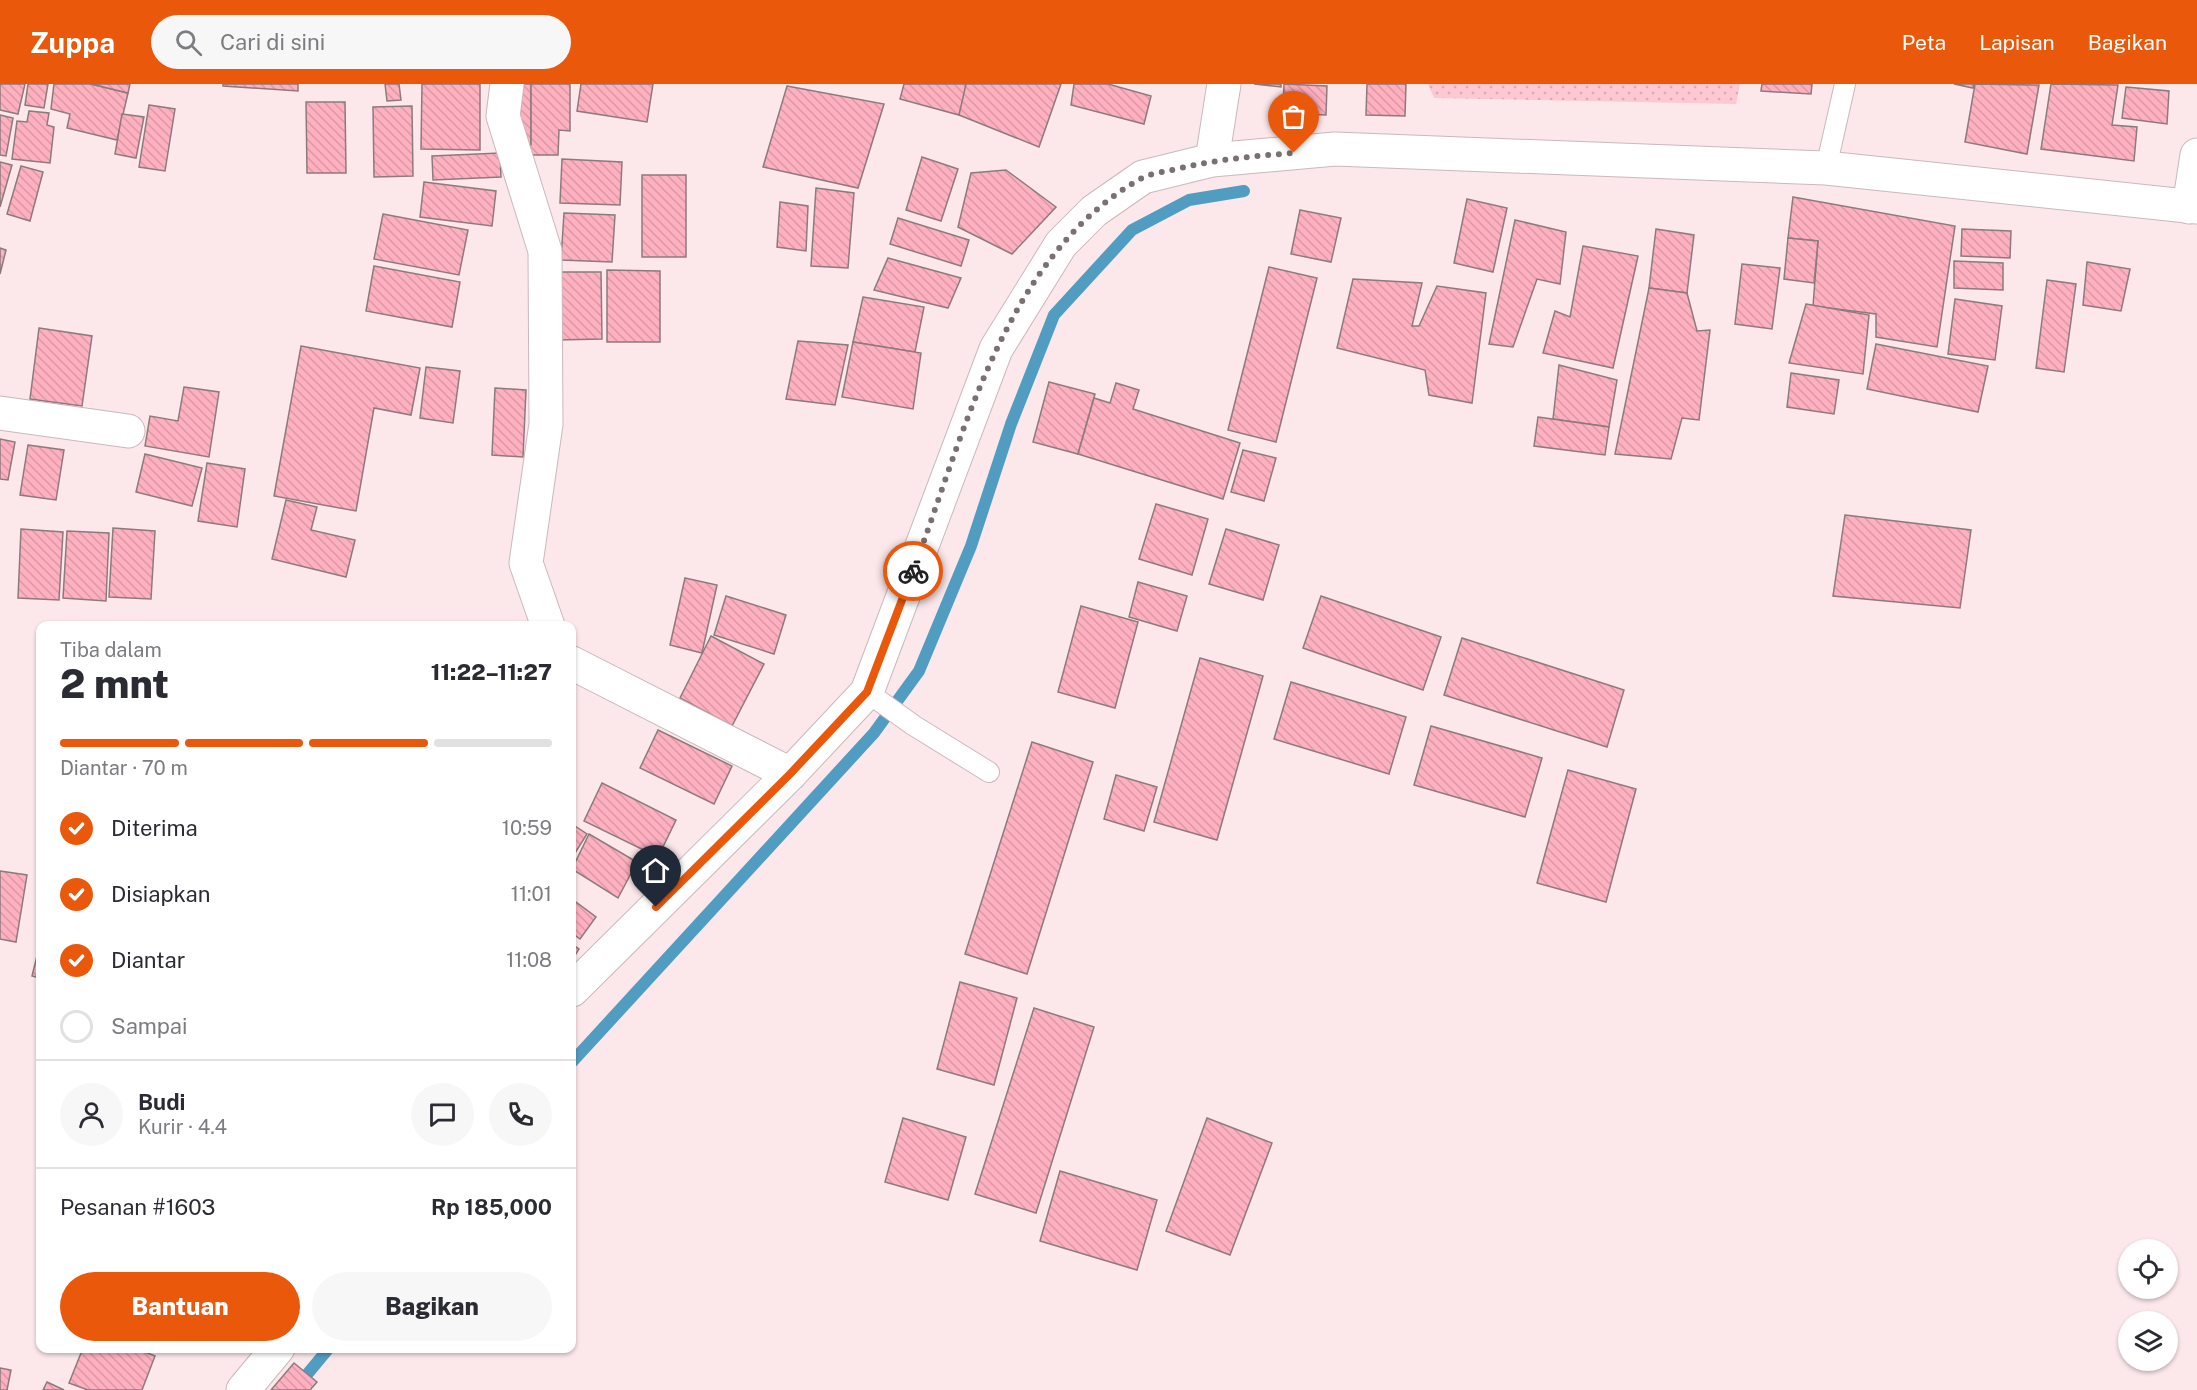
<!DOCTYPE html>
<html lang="id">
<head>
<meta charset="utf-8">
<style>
  :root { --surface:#fff; --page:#f7f7f7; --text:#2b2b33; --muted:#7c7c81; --line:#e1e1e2; --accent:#ea580c }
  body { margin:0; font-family:"Public Sans",sans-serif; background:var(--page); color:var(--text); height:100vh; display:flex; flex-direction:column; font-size:22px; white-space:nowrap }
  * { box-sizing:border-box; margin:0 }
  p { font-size:20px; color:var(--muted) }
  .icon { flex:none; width:33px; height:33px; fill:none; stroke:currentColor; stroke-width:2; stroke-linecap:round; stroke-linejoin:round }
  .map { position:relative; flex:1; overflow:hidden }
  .drawer { position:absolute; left:36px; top:537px; width:540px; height:732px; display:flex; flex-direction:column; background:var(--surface); border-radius:12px; box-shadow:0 2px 4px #0004 }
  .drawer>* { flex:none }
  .controls { position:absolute; left:2118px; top:1155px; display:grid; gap:12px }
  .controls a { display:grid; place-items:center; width:60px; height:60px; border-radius:50%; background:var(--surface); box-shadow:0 2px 4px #0004; font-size:30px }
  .pin { position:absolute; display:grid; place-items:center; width:51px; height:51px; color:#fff; margin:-62px -26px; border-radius:50% 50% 50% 0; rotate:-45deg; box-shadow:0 0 6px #0007 }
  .pin .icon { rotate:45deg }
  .courier { position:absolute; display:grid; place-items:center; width:60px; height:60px; margin:-30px; border:4px solid #ea580c; border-radius:50%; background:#fff; color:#222; box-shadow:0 2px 8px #0007 }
  .head em { font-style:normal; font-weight:800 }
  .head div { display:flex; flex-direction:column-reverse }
  .head { display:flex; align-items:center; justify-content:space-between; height:102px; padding:0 24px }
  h1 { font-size:39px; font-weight:800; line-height:45px }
  .bar { display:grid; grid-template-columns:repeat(4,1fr); gap:9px 6px; align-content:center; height:72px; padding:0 24px }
  .bar i { height:8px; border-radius:4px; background:var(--line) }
  .bar .current { background:var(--accent) }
  .bar p { grid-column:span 4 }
  .line { display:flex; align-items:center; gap:15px; padding:0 24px; border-top:2px solid var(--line) }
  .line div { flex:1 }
  .round { display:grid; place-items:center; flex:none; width:63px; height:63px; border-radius:32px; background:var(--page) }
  ol { padding:0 24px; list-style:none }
  li { display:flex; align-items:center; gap:18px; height:66px }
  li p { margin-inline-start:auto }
  li .icon { padding:6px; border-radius:50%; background:var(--accent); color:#fff; stroke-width:4 }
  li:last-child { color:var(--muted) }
  li i { width:33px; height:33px; border:3px solid var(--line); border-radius:50% }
  .button { display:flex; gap:12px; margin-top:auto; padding:12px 24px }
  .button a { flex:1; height:69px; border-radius:36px; background:var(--accent); color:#fff; font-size:24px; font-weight:800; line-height:69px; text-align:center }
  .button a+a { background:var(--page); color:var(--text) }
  header { display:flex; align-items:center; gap:36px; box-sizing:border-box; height:84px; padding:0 30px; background:var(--accent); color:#fff }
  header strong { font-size:28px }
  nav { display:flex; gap:33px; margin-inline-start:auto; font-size:21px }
  .search { width:420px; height:54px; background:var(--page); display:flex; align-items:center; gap:15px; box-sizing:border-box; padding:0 21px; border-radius:33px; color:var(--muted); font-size:22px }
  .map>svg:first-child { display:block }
  .grass { fill:url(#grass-dots) }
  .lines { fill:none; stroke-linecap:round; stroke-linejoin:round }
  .stream { stroke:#519dc2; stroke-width:12 }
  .building { fill:url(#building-back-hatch); stroke:#8c7a7d; stroke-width:1.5 }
  .lane-casing { stroke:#cbb8bb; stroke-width:22 }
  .street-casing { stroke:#cbb8bb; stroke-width:35 }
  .secondary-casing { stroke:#cbb8bb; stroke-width:35 }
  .lane { stroke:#fff; stroke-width:20 }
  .street { stroke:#fff; stroke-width:33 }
  .secondary { stroke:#fff; stroke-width:33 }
  .done { stroke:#7b7071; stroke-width:6; stroke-dasharray:0 10.8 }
  .route { stroke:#ea580c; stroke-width:8 }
</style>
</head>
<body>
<header>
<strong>Zuppa</strong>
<div class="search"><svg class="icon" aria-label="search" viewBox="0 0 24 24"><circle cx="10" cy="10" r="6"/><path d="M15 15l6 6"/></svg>Cari di sini</div>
<nav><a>Peta</a><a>Lapisan</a><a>Bagikan</a></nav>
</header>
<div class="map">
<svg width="2197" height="1306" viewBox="0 0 2197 1306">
  <defs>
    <pattern id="grass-dots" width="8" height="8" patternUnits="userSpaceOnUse" patternTransform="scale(1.5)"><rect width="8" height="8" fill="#fdc8d1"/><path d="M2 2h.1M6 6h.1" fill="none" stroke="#d9acb4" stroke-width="1.8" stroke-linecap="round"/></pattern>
    <pattern id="building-back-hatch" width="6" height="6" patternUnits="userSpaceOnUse" patternTransform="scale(1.5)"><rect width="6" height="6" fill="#ffb0c0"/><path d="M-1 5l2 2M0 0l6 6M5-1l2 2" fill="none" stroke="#db98a5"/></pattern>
  </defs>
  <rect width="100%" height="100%" fill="#fce8eb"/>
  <polygon class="grass" points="1428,0 1740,0 1736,20 1434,14"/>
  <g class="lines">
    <g class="stream">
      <polyline points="572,978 874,649 919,587 971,462 1011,340 1054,231 1132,146 1189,116 1244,107"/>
      <polyline points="294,1306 329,1264"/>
    </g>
  </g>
  <g class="building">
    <polygon points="0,0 25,0 18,30 0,26"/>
    <polygon points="28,0 48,0 44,24 25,21"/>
    <polygon points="54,0 91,0 128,9 117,56 67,44 70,30 51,25"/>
    <polygon points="91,0 130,0 128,9"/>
    <polygon points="223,0 298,0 298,7 223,2"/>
    <polygon points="385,0 399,0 401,16 387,17"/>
    <polygon points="422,0 480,0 480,66 421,65"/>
    <polygon points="517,0 531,0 531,61 514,57"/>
    <polygon points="531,0 570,0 570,47 559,46 558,71 526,71 526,61 531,61"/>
    <polygon points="581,0 653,0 647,38 577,27"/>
    <polygon points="904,0 968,0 959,31 900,15"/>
    <polygon points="966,0 1061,0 1039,63 959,31"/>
    <polygon points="1074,0 1108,0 1151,12 1144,40 1071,21"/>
    <polygon points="1254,0 1281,0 1281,3"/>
    <polygon points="1284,0 1327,2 1326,31 1283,29"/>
    <polygon points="1367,0 1406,0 1405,32 1366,31"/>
    <polygon points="1762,0 1812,0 1811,10 1761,7"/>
    <polygon points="1954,0 1974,0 1973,4"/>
    <polygon points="1975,0 2039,1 2027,70 1965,58"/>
    <polygon points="2051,0 2118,1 2112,41 2137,43 2134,77 2041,65"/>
    <polygon points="787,2 884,20 858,104 763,83"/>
    <polygon points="2126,3 2169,7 2167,40 2122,34"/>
    <polygon points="306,18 345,18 346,89 307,89"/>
    <polygon points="149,21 175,25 165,87 139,83"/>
    <polygon points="412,22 413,92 374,93 373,23"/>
    <polygon points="29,27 49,29 47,41 54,43 50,79 12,75 17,37 27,38"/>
    <polygon points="122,30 144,33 136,74 115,70"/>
    <polygon points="0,31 13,34 6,72 0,71"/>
    <polygon points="500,69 501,93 433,96 432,72"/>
    <polygon points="922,73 958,85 941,137 906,126"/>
    <polygon points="562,75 622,78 620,121 560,119"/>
    <polygon points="0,78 12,81 0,123"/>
    <polygon points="21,82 43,88 30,137 7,130"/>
    <polygon points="1006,86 1056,123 1012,170 958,143 971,89"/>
    <rect x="642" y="91" width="44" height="82"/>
    <polygon points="424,98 496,107 492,142 420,133"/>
    <polygon points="816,104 854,109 848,184 811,182"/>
    <polygon points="1793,113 1955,142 1937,263 1876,253 1876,230 1813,222 1818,157 1788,154"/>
    <polygon points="1467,115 1507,124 1493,188 1454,179"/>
    <polygon points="780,118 808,122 806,167 777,163"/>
    <polygon points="1300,126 1341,134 1331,178 1291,170"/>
    <polygon points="564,129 615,131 612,178 561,176"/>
    <polygon points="383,130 468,146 459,191 374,175"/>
    <polygon points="898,134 969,156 961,182 890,160"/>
    <polygon points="1515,136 1566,148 1560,200 1537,195 1513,263 1489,260"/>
    <polygon points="1656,145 1694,151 1687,209 1649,204"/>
    <polygon points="1962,145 2011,147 2010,174 1961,172"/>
    <polygon points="1788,154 1818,157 1814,199 1784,195"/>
    <polygon points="1583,162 1638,172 1613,284 1543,269 1555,227 1570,233"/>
    <polygon points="0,164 6,166 0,190"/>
    <polygon points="888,174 961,194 948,224 874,206"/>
    <polygon points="1954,177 2003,179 2003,206 1954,204"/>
    <polygon points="2087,178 2130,185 2121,227 2083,221"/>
    <polygon points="1742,180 1780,184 1772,245 1735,240"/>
    <polygon points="374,182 460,198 452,243 366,227"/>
    <polygon points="1269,183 1317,194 1276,358 1228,346"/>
    <polygon points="607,186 660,187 660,258 607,258"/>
    <polygon points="556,188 601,188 602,255 557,256"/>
    <polygon points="1353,195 1422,199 1412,242 1419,242 1437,202 1486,209 1472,319 1429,311 1425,286 1337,264"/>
    <polygon points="2047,196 2076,200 2064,288 2036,284"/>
    <polygon points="1649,204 1687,209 1697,247 1710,246 1699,336 1682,334 1671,375 1615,370"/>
    <polygon points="863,213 924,223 915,268 853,258"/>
    <polygon points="1955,215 2002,222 1995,276 1948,270"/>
    <polygon points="1806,220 1869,231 1863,290 1789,279"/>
    <polygon points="39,244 92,252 82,322 30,315"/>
    <polygon points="798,257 848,261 835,321 786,315"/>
    <polygon points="853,258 921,269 913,325 842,313"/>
    <polygon points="1876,260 1988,282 1978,328 1867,305"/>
    <polygon points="301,262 420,284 411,331 374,324 356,427 274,412"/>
    <polygon points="1559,281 1617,296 1609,343 1553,335"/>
    <polygon points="426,283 460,287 453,339 420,334"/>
    <polygon points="1791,289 1839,296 1834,330 1787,323"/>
    <polygon points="1049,298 1095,310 1078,370 1033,358"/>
    <polygon points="1116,299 1139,306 1133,325 1240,359 1223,415 1078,370 1094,314 1110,319"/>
    <polygon points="184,303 219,308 209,373 145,362 150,332 178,337"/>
    <polygon points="495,304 526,306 523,373 492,371"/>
    <polygon points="1538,333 1609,343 1605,371 1534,362"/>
    <polygon points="0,355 15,358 8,396 0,395"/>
    <polygon points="28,361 64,366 56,416 20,411"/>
    <polygon points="1243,366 1276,374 1264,417 1231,408"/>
    <polygon points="145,370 202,384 192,422 136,408"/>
    <polygon points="207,379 245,385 237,443 198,437"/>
    <polygon points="286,416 317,423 311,446 355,456 346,493 272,475"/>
    <polygon points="1156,420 1208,435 1192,491 1139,475"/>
    <polygon points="1845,431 1971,446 1960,524 1833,512"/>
    <polygon points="113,444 155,447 151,515 109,513"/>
    <polygon points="21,445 63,448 59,516 18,514"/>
    <polygon points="1226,445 1279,461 1263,516 1209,500"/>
    <polygon points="67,447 109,449 106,517 63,514"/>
    <polygon points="685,494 717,501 702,569 670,561"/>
    <polygon points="1138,498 1187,512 1177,547 1129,533"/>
    <polygon points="726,512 786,531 774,570 714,551"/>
    <polygon points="1321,512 1441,553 1423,606 1303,564"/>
    <polygon points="1081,522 1138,538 1115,624 1058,608"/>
    <polygon points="711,552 764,580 732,642 680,614"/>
    <polygon points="1462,554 1624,606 1607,663 1444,611"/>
    <polygon points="1200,574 1263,592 1217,756 1154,738"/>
    <polygon points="1291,598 1406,633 1389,690 1274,655"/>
    <polygon points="1431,642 1542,674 1525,733 1414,701"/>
    <polygon points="658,646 732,682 714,720 640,684"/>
    <polygon points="1032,658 1093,678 1027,890 965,870"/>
    <polygon points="1568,686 1636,705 1606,818 1537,799"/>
    <polygon points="1116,691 1157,703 1144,747 1104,735"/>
    <polygon points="602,699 676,736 658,773 584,737"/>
    <polygon points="572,740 587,750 572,774"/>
    <polygon points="589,750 637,778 618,814 572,785"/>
    <polygon points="0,787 27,791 16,858 0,855"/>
    <polygon points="572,815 596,833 580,855 572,849"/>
    <polygon points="40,860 40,894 32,892"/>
    <polygon points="572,860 579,865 572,876"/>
    <polygon points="960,898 1017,914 994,1001 937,985"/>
    <polygon points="1034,924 1094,943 1036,1129 975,1110"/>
    <polygon points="903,1034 966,1053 948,1116 885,1098"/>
    <polygon points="1207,1034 1272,1059 1230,1171 1166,1147"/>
    <polygon points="1060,1087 1157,1116 1137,1186 1040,1157"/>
    <polygon points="83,1264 135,1264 155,1272 142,1306 88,1306 69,1299"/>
    <polygon points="294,1279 317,1298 310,1306 271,1306"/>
    <polygon points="0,1284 11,1286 7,1306 0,1306"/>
    <polygon points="47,1298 64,1306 43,1306"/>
  </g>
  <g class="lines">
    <defs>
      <g id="lane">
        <polyline points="1826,84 1845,0"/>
        <polyline points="867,608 913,641 989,688"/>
      </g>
      <g id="street">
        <polyline points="507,0 503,32 545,167 546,340 526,479 548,542"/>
        <polyline points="1212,76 1224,0"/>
        <polyline points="2189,123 2197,71"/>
        <polyline points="0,329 128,347"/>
        <polyline points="572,579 790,690"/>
      </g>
      <g id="secondary">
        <polyline points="572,906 790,690 867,608 996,265 1061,160 1094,127 1143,93 1212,76 1335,65 1826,84 2197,123"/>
        <polyline points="243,1306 278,1264"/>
      </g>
    </defs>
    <use href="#lane" class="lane-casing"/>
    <use href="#street" class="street-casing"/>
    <use href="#secondary" class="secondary-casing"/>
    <use href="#lane" class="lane"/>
    <use href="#street" class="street"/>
    <use href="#secondary" class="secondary"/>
  </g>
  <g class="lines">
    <path class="done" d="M913,487C964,352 1005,170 1142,94C1150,90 1162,88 1172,86C1213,76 1252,72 1294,69"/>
    <polyline class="route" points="656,823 790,690 867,608 913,487"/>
  </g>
</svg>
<div class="controls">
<a><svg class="icon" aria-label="locate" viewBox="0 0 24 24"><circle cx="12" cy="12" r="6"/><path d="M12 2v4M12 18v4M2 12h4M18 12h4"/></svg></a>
<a><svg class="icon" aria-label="layers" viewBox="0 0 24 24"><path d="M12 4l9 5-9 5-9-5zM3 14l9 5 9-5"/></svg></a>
</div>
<div class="pin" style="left:1294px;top:69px;background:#ea580c"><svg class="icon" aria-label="bag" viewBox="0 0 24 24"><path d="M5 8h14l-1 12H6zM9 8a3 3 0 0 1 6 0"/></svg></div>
<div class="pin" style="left:656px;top:823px;background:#1f2937"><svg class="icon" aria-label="home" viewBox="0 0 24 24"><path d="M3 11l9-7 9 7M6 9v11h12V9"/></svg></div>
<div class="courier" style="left:913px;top:487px"><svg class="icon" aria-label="bike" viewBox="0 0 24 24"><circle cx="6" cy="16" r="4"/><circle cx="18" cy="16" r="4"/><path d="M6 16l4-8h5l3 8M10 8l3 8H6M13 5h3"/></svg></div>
<section class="drawer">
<div class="head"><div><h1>2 mnt</h1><p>Tiba dalam</p></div><em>11:22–11:27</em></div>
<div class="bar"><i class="current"></i><i class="current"></i><i class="current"></i><i></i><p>Diantar · 70 m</p></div>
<ol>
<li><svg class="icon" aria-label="check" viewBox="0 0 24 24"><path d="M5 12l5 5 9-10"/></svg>Diterima<p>10:59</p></li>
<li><svg class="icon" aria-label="check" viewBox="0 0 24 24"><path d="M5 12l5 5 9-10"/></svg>Disiapkan<p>11:01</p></li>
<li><svg class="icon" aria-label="check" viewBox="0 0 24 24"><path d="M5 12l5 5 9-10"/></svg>Diantar<p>11:08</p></li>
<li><i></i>Sampai</li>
</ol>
<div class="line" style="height:108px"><a class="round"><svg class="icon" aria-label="person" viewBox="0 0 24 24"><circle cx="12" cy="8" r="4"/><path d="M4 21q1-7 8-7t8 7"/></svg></a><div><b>Budi</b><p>Kurir · 4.4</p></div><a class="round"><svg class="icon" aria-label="chat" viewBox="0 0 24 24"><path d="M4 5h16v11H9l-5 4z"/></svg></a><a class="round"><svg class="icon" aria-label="phone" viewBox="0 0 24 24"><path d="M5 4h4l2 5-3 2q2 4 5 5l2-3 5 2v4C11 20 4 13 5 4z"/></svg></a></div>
<div class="line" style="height:78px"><div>Pesanan #1603</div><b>Rp 185,000</b></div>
<div class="button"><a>Bantuan</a><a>Bagikan</a></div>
</section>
</div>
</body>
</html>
